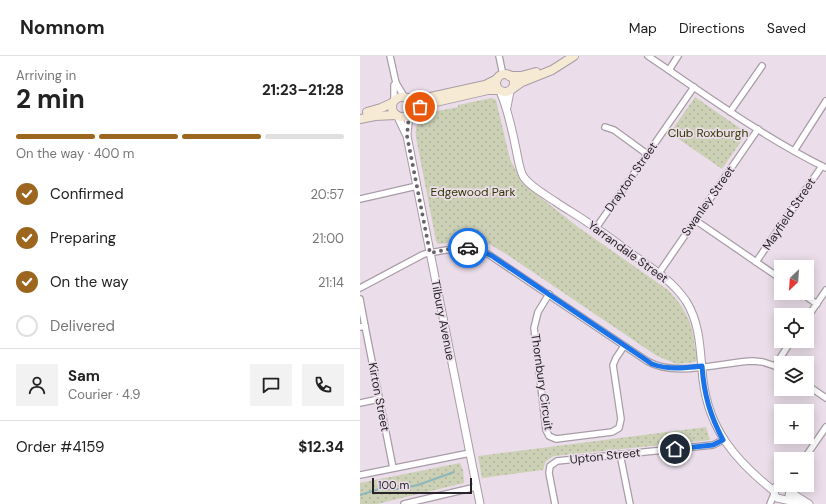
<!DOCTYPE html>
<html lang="en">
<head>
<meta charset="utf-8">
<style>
  :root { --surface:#fff; --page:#f2f2f2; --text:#222; --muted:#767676; --line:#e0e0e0; --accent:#9c661f }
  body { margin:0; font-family:"DM Sans",sans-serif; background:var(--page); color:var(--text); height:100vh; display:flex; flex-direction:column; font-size:15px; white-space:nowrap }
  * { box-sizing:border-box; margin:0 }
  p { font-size:13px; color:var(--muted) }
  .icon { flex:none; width:22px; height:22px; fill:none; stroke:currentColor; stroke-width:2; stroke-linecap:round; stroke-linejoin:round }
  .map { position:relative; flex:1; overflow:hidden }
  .panel { display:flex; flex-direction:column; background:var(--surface); width:360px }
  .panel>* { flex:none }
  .needle { width:26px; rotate:205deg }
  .controls { position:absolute; left:414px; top:204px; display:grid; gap:8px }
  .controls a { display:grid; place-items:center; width:40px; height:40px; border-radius:0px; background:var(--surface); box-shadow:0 2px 10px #0003; font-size:20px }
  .scale { position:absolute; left:12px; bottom:10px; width:100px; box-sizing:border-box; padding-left:4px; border:2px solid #282328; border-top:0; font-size:11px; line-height:14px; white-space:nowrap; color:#282328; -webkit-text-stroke:3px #ebdeea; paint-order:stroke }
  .pin { position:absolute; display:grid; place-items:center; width:34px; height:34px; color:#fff; margin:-17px; border:2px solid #fff; border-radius:50%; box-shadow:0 1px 4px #0007 }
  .courier { position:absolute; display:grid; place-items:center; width:40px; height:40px; margin:-20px; border:3px solid #1a73e8; border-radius:50%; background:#fff; color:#222; box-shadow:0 1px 5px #0007 }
  .headline em { font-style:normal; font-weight:700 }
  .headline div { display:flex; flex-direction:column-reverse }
  .headline { display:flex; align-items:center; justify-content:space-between; height:68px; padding:0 16px }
  h1 { font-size:26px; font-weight:700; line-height:30px }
  .bar { display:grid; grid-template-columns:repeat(4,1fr); gap:6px 4px; align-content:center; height:48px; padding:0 16px }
  .bar i { height:5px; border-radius:3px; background:var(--line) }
  .bar .selected { background:var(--accent) }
  .bar p { grid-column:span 4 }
  .line { display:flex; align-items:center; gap:10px; padding:0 16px; border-top:1px solid var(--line) }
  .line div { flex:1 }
  .round { display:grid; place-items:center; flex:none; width:42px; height:42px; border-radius:0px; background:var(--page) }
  ol { padding:0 16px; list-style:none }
  li { display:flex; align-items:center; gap:12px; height:44px }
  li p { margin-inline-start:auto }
  li .icon { padding:4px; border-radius:50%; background:var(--accent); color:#fff; stroke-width:4 }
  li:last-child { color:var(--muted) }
  li i { width:22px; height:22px; border:2px solid var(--line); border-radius:50% }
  header { display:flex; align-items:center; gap:24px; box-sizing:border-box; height:56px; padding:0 20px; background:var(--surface); border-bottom:1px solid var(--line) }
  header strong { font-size:19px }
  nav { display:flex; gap:22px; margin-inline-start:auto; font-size:14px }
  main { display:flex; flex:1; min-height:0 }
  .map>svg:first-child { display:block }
  .park { fill:url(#park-dots) }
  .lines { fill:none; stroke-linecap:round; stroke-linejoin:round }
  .stream { stroke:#8eb7ba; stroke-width:2 }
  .minor-casing { stroke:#a89ca7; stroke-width:8 }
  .tertiary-casing { stroke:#a89ca7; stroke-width:9 }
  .secondary-casing { stroke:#a89ca7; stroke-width:10 }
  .minor { stroke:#fff; stroke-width:5.5 }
  .tertiary { stroke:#fff; stroke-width:7 }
  .secondary { stroke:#f6ead5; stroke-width:8 }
  .done { stroke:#6c646c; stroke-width:4; stroke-dasharray:0 7.2 }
  .route { stroke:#1a73e8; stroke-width:5 }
  .labels { text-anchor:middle; stroke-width:3.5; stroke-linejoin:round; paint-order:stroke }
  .park-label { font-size:12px; fill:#323600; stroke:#ebdeea }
  .street-label { font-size:12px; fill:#282328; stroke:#ebdeea }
</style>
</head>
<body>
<header>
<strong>Nomnom</strong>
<nav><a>Map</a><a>Directions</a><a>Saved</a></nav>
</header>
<main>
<section class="panel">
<div class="headline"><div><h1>2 min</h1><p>Arriving in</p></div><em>21:23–21:28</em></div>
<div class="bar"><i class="selected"></i><i class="selected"></i><i class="selected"></i><i></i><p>On the way · 400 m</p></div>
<ol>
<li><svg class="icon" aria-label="check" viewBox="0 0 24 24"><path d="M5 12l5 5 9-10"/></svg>Confirmed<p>20:57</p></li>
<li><svg class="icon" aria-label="check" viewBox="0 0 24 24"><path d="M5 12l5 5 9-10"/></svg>Preparing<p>21:00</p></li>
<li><svg class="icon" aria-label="check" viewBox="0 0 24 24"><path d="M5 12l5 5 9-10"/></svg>On the way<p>21:14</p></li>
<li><i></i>Delivered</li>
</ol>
<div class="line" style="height:72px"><a class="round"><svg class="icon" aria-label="person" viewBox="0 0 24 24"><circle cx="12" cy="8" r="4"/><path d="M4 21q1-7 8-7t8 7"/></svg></a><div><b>Sam</b><p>Courier · 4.9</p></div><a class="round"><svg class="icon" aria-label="chat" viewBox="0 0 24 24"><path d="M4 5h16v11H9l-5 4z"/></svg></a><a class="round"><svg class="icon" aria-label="phone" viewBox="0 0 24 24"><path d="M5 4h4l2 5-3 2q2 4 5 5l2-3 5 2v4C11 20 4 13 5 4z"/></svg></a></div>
<div class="line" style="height:52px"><div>Order #4159</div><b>$12.34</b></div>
</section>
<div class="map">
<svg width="466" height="448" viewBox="0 0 466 448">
  <defs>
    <pattern id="park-dots" width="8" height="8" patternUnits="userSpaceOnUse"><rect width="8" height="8" fill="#ccd0b5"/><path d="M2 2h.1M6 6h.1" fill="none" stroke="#afb29c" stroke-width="1.8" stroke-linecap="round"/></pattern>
  </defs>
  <rect width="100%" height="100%" fill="#ebdeea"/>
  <g class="park">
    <polygon points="335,41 387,77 362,113 310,77"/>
    <path d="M132,42L136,44L150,103L162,127L218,171L308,234C320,246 329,260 333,277C334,282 334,287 335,292C337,298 340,301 335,306L317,308L297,300L146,198L131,189L117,184L78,188L76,185L56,81C55,71 58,61 68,57L98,51V49Z"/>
    <polygon points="346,371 350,384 194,400 186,405 183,414 122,422 118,400"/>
    <polygon points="100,407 103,414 104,427 17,448 0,448 0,427"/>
  </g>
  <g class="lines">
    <polyline class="stream" points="0,439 19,433 39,433 58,429 94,416"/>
    <defs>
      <g id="minor">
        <polyline points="30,0 36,27 45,42"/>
        <polyline points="139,0 143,19"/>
        <path d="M288,0C346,39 403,81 466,112"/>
        <polyline points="309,14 318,0"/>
        <polyline points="34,45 34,29 36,27"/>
        <polyline points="370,56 402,10"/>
        <polyline points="245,71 254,74 287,98"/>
        <polyline points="434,95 466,45"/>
        <polyline points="0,143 57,130"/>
        <polyline points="335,164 421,223"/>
        <polyline points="236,172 334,31"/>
        <path d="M70,197C90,193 108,189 128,198L287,305C316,322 361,306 393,305L403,306L421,312"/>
        <polyline points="396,206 462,110"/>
        <polyline points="299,217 398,73"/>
        <polyline points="0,232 62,199 70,196"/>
        <polyline points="441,237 457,248"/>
        <polyline points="189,238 178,256 174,272 186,374 189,380 196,383 252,376 259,372 261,363 253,309 256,302 264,290"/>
        <polyline points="0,243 5,270 0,271"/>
        <polyline points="447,262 466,234"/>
        <polyline points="5,270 33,412"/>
        <polyline points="415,310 431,285"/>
        <polyline points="447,329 466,342"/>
        <polyline points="0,347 19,343"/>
        <polyline points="260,398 270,448"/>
        <polyline points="444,403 466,371"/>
        <polyline points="0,419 110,397"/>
        <polyline points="44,448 116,431"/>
        <polyline points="195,448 189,417 190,410 197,405 353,389 363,384"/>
        <polyline points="410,448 414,438"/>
      </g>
      <g id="tertiary">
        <path d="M140,35C148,54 152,73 156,93C158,102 159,112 163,120C170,131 186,139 196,146C206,153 217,159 227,166C244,177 260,189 276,201C295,214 313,226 326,245C341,269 340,296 343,324C349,374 376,405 414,435"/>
        <polyline points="147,51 150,35"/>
        <polyline points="38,61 47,80 120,448"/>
        <polyline points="47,78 49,59"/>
        <path d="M421,428C414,430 412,436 417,442L444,448"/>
        <polyline points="426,429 430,434 429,440"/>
        <polyline points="430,436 449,448"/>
      </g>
      <g id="secondary">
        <circle cx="145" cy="27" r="9"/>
        <polyline points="149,20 161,20 176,16"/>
        <polyline points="152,33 162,26 192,14 214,0"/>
        <circle cx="42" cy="51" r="10"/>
        <polyline points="47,42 66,42 125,29 137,23"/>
        <polyline points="7,56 21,52 32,47"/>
        <polyline points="50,57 67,48 128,34 138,34"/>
        <polyline points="0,63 15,60 36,59"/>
      </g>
    </defs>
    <use href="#minor" class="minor-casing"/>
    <use href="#tertiary" class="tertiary-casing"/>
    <use href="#secondary" class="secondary-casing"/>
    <use href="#minor" class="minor"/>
    <use href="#tertiary" class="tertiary"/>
    <use href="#secondary" class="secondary"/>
  </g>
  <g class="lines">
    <polyline class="done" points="60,51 49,58 47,80 70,197 94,192 108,192"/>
    <path class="route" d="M108,192L122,195L132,200L292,308C308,314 325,312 342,310C344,339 350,359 363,384L353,389L315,393"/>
  </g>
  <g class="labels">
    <g class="park-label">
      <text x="348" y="81">Club Roxburgh</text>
      <text x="113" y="140">Edgewood Park</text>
    </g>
    <g class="street-label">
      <text transform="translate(271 121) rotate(-55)" y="4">Drayton Street</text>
      <text transform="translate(348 145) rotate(-55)" y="4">Swanley Street</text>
      <text transform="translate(429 158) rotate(-56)" y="4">Mayfield Street</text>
      <text transform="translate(268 196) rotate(36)" y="4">Yarrandale Street</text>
      <text transform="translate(83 264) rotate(79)" y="4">Tilbury Avenue</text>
      <text transform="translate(182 326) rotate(82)" y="4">Thornbury Circuit</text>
      <text transform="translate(19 341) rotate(79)" y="4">Kirton Street</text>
      <text transform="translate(245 400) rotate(-6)" y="4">Upton Street</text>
    </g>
  </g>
</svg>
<div class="controls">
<a><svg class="needle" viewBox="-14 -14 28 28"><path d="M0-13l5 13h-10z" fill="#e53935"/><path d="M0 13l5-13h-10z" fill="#767676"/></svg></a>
<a><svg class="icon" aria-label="locate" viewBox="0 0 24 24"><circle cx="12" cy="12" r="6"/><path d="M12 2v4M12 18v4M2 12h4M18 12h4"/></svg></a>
<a><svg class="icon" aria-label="layers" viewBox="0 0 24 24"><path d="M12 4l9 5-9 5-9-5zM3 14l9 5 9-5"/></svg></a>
<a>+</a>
<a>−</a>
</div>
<div class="scale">100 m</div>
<div class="pin" style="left:60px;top:51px;background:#ea580c"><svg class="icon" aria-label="bag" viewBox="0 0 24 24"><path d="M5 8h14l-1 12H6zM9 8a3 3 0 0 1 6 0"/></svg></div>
<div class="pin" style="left:315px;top:393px;background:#1f2937"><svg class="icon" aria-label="home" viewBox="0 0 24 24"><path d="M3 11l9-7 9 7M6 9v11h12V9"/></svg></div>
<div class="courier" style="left:108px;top:192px"><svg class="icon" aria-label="car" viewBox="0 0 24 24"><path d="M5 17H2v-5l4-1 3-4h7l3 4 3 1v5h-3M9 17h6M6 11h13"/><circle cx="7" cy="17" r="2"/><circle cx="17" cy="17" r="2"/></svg></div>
</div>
</main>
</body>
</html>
